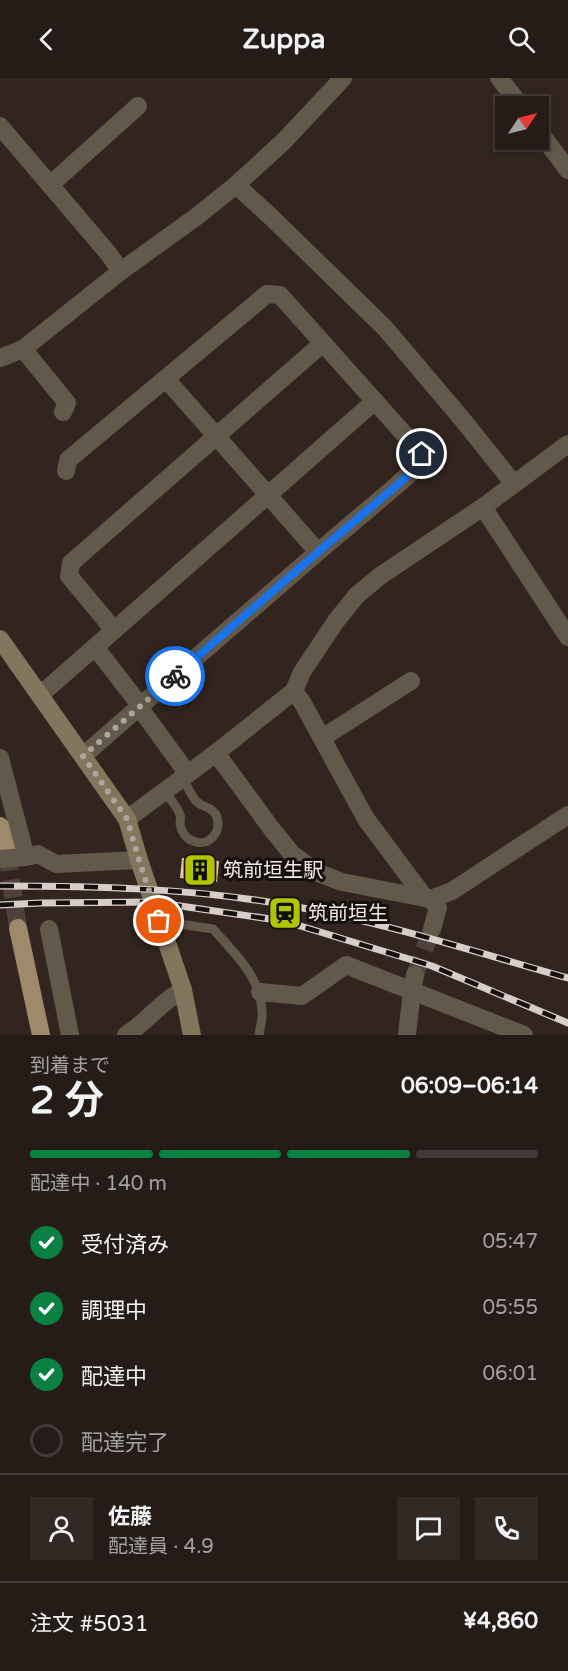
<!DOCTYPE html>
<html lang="ja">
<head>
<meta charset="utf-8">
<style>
  :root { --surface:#261c17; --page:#322924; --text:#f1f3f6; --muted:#a4a1a1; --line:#423a36; --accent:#0b8043 }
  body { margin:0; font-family:"Varela Round","Noto Sans JP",sans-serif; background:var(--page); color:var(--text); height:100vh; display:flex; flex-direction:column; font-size:22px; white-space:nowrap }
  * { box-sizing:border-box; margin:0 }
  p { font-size:20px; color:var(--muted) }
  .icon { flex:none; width:33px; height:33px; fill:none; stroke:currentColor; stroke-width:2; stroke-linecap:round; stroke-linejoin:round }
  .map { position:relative; height:957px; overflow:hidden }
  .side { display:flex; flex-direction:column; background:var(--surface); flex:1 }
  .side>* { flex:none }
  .needle { width:39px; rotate:55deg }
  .controls { position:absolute; left:495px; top:18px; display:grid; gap:12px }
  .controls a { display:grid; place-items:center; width:54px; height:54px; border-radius:0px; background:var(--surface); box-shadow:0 3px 9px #0003,0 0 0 2px var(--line); font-size:30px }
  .pin { position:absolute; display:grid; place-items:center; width:51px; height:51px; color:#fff; margin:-26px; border:3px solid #fff; border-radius:50%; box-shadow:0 2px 6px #0007 }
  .courier { position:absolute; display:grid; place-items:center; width:60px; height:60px; margin:-30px; border:4px solid #1a73e8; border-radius:50%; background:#fff; color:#222; box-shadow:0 2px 8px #0007 }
  .overview em { font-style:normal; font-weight:700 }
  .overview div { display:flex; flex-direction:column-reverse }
  .overview { display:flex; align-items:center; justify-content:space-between; height:102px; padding:0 30px }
  h1 { font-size:39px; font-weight:700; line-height:45px }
  .bar { display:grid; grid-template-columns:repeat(4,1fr); gap:9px 6px; align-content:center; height:72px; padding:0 30px }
  .bar i { height:8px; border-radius:4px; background:var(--line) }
  .bar .on { background:var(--accent) }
  .bar p { grid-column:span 4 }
  .line { display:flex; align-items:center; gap:15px; padding:0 30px; border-top:2px solid var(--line) }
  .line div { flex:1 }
  .round { display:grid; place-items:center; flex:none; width:63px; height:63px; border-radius:0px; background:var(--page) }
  ol { padding:0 30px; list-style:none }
  li { display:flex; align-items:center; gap:18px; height:66px }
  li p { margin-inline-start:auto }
  li .icon { padding:6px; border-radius:50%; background:var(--accent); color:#fff; stroke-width:4 }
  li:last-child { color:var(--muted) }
  li i { width:33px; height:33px; border:3px solid var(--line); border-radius:50% }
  header { display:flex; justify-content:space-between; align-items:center; height:78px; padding:0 30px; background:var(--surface); font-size:27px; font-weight:700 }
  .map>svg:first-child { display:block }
  .building { fill:#efc2ad }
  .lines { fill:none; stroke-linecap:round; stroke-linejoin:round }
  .street-tunnel { stroke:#4f423d; stroke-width:18; stroke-dasharray:18 9; stroke-linecap:butt }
  .primary-tunnel { stroke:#4f423d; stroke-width:18; stroke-dasharray:18 9; stroke-linecap:butt }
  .lane { stroke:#63594a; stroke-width:9 }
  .street { stroke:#63594a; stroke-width:18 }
  .secondary { stroke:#84755d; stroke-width:18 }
  .primary { stroke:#9e8a6a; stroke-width:18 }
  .rail-casing { stroke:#d8cdc9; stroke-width:7 }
  .rail { stroke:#150f0d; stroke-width:4.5; stroke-dasharray:14; stroke-linecap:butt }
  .street-bridge { stroke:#63594a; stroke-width:18 }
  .done { stroke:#afa49f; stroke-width:6; stroke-dasharray:0 10.8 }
  .route { stroke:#1a73e8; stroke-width:8 }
  .labels { text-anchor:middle; stroke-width:6; stroke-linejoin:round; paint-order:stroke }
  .poi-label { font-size:20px; fill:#f2e8e4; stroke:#150f0d; text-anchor:start }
</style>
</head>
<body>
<header><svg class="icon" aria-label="back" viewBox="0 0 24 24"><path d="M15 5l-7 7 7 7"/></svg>Zuppa<svg class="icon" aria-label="search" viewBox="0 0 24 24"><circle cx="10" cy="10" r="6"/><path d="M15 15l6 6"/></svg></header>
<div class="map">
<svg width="568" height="957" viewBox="0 0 568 957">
  <rect width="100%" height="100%" fill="#32251f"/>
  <polygon class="building" points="182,780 219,783 217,804 180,800"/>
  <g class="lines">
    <polyline class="street-tunnel" points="415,897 432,851"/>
    <polyline class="primary-tunnel" points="7,775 18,850"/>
    <g class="lane">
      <path d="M165,714C169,720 178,729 180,737C181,737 180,745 180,746C181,753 186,761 193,763C210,770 223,752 216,737C211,728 204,730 197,724C191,718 187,708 183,700"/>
      <path d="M159,843L213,851C235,876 261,899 262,934C263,941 260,950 259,957"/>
    </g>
    <g class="street">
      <polyline points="499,0 521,28"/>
      <polyline points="0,48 108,175 121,193"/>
      <polyline points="538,52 568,92"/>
      <polyline points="50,107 138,28"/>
      <polyline points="236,107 270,138 385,250 462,341 514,406"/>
      <polyline points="23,271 67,325 63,334"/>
      <polyline points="0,280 23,271 121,193 196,139 236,107 284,63 343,0"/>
      <polyline points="166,301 318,474"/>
      <polyline points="66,393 68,382 267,216 280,217 422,376 418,388 396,408 318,474 139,629 136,622 95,569 375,323"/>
      <polyline points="483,429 568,559"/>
      <polyline points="114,552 69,498 71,485 323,265"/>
      <polyline points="294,613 302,624 366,741 425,820"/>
      <polyline points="40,617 95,569"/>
      <polyline points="322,660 411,603"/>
      <polyline points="216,675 271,750 292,776 316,794 342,804 425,820 431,821 452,813 568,737"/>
      <polyline points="83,678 139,629 188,696"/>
      <polyline points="0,680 26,779 38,776 56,786 139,782"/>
      <polyline points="127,741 216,675 294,613 302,594 336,543 357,517 380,498 483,429 568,366"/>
      <polyline points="431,821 438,830 432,851"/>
      <polyline points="49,851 70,957"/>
      <polyline points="260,914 302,918 346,887 524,957"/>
      <path d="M126,957C147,944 161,923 183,912"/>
      <polyline points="407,957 412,912 415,897"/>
    </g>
    <polyline class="secondary" points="0,561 127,741 139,782 183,912 192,957"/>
    <g class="primary">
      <polyline points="0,748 7,775"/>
      <polyline points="18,850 41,957"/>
    </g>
    <defs>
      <g id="rail">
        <path d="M0,808C96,808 191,810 286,827C381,843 475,874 568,900"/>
        <polyline points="0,827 40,825 153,824 284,843 432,888 568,945"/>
      </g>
    </defs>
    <use href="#rail" class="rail-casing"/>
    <use href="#rail" class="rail"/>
    <polyline class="street-bridge" points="0,781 26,779"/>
  </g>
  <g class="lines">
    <polyline class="done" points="159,843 139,782 127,741 83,678 175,598"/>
    <polyline class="route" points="175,598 318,474 396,408 418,388 422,376"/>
  </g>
  <defs>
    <symbol id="building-square" viewBox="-11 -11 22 22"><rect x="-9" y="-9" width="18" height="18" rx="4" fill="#b0c500" stroke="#150f0d"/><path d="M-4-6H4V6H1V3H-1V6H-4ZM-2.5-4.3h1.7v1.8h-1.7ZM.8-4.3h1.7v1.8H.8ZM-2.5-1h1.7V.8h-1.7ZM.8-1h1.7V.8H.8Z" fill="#111"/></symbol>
    <symbol id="station-square" viewBox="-11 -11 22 22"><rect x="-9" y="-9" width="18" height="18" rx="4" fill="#b0c500" stroke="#150f0d"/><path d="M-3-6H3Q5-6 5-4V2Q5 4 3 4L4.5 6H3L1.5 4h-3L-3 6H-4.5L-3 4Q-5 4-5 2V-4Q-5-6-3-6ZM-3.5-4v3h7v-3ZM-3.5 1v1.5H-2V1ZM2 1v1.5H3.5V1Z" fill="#111"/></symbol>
  </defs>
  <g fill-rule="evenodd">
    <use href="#building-square" x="181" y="773" width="38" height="38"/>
    <use href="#station-square" x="266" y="816" width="38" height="38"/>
  </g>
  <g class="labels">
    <g class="poi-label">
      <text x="223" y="799">筑前垣生駅</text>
      <text x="308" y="842">筑前垣生</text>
    </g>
  </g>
</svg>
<div class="controls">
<a><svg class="needle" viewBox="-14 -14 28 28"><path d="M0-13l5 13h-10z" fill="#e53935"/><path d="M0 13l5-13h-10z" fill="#a4a1a1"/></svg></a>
</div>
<div class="pin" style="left:159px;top:843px;background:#ea580c"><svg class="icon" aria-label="bag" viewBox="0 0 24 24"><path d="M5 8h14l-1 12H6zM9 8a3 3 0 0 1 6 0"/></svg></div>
<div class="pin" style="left:422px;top:376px;background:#1f2937"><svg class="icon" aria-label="home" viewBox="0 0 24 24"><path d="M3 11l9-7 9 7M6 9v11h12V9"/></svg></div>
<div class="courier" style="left:175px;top:598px"><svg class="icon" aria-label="bike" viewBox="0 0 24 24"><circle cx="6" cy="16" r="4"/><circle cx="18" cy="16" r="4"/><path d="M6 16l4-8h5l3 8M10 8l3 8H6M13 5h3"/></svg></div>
</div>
<section class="side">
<div class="overview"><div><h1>2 分</h1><p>到着まで</p></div><em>06:09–06:14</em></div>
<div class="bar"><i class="on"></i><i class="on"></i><i class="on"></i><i></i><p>配達中 · 140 m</p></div>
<ol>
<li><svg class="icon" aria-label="check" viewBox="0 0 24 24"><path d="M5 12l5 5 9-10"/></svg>受付済み<p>05:47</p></li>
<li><svg class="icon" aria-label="check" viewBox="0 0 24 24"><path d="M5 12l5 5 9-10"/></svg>調理中<p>05:55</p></li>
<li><svg class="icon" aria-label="check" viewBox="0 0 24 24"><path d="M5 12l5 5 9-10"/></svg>配達中<p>06:01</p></li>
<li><i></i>配達完了</li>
</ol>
<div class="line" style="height:108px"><a class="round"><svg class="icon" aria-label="person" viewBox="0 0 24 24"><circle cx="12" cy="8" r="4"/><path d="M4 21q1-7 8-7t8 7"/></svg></a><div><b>佐藤</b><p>配達員 · 4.9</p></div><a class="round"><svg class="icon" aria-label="chat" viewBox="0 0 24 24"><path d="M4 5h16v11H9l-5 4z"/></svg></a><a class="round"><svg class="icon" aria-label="phone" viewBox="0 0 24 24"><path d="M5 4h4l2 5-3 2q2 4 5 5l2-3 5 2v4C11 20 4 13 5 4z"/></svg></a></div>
<div class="line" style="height:78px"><div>注文 #5031</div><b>¥4,860</b></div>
</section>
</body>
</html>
